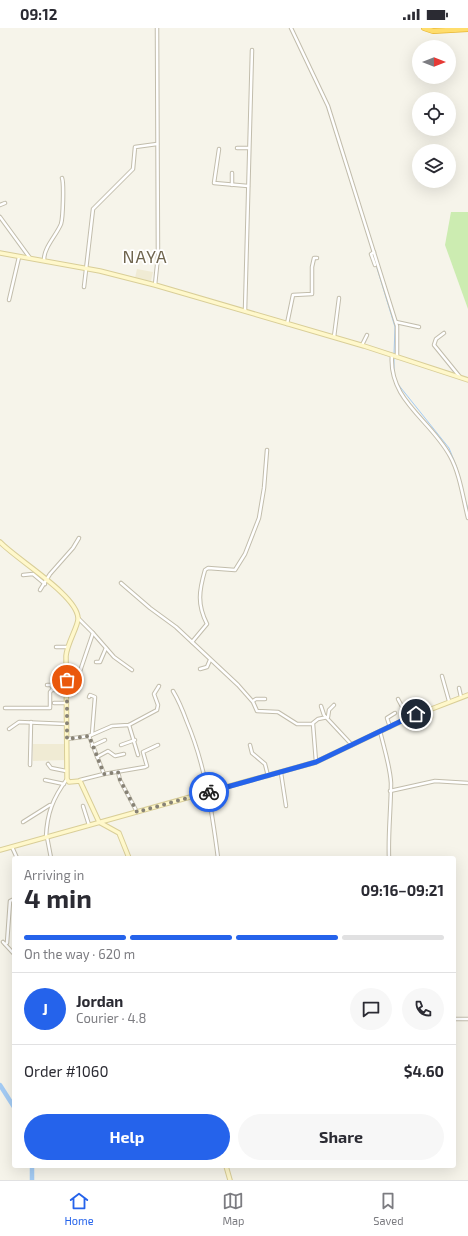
<!DOCTYPE html>
<html lang="en">
<head>
<meta charset="utf-8">
<style>
  :root { --surface:#fff; --page:#f7f7f7; --text:#2b2b33; --muted:#7c7c81; --line:#e1e1e2; --accent:#2563eb }
  body { margin:0; font-family:"Exo 2",sans-serif; background:var(--page); color:var(--text); height:100vh; display:flex; flex-direction:column; font-size:15px; white-space:nowrap }
  * { box-sizing:border-box; margin:0 }
  p { font-size:13px; color:var(--muted) }
  .icon { flex:none; width:22px; height:22px; fill:none; stroke:currentColor; stroke-width:2; stroke-linecap:round; stroke-linejoin:round }
  .map { position:relative; flex:1; overflow:hidden }
  .side { position:absolute; left:12px; top:828px; width:444px; height:312px; display:flex; flex-direction:column; background:var(--surface); border-radius:4px; box-shadow:0 4px 16px #0002 }
  .side>* { flex:none }
  .needle { width:26px; rotate:90deg }
  .fabs { position:absolute; left:412px; top:12px; display:grid; gap:8px }
  .fabs a { display:grid; place-items:center; width:44px; height:44px; border-radius:50%; background:var(--surface); box-shadow:0 4px 16px #0002; font-size:20px }
  .pin { position:absolute; display:grid; place-items:center; width:34px; height:34px; color:#fff; margin:-17px; border:2px solid #fff; border-radius:50%; box-shadow:0 1px 4px #0007 }
  .courier { position:absolute; display:grid; place-items:center; width:40px; height:40px; margin:-20px; border:3px solid #2563eb; border-radius:50%; background:#fff; color:#222; box-shadow:0 1px 5px #0007 }
  .headline em { font-style:normal; font-weight:700 }
  .headline div { display:flex; flex-direction:column-reverse }
  .headline { display:flex; align-items:center; justify-content:space-between; height:68px; padding:0 12px }
  h1 { font-size:26px; font-weight:700; line-height:30px }
  .bar { display:grid; grid-template-columns:repeat(4,1fr); gap:6px 4px; align-content:center; height:48px; padding:0 12px }
  .bar i { height:5px; border-radius:3px; background:var(--line) }
  .bar .on { background:var(--accent) }
  .bar p { grid-column:span 4 }
  .line { display:flex; align-items:center; gap:10px; padding:0 12px; border-top:1px solid var(--line) }
  .line div { flex:1 }
  .round { display:grid; place-items:center; flex:none; width:42px; height:42px; border-radius:21px; background:var(--page) }
  .primary-button { display:flex; gap:8px; margin-top:auto; padding:8px 12px }
  .primary-button a { flex:1; height:46px; border-radius:24px; background:var(--accent); color:#fff; font-size:16px; font-weight:700; line-height:46px; text-align:center }
  .primary-button a+a { background:var(--page); color:var(--text) }
  .status { display:flex; justify-content:space-between; align-items:center; height:28px; padding:0 20px; background:var(--surface); direction:ltr }
  .status svg { height:11px; fill:currentColor }
  .dock { display:flex; justify-content:space-around; align-items:center; height:56px; border-top:1px solid var(--line); background:var(--surface); font-size:11px; color:var(--muted) }
  .dock a { display:grid; justify-items:center; gap:2px }
  .dock .on { color:var(--accent) }
  .map>svg:first-child { display:block }
  .education { fill:#f0ebd4 }
  .green { fill:#ccecb1 }
  .lines { fill:none; stroke-linecap:round; stroke-linejoin:round }
  .stream { stroke:#a4ccf5; stroke-width:1 }
  .river { stroke:#a4ccf5; stroke-width:4.5 }
  .street-casing { stroke:#c2bdac; stroke-width:4.5 }
  .secondary-casing { stroke:#d9ce98; stroke-width:5.5 }
  .highway-casing { stroke:#e8b733; stroke-width:6 }
  .street { stroke:#fff; stroke-width:2.5 }
  .secondary { stroke:#fff8cb; stroke-width:3.5 }
  .highway { stroke:#ffdd6c; stroke-width:4.5 }
  .done { stroke:#878276; stroke-width:4; stroke-dasharray:0 7.2 }
  .route { stroke:#2563eb; stroke-width:5 }
  .labels { text-anchor:middle; stroke-width:3.5; stroke-linejoin:round; paint-order:stroke }
  .quarter-label { font-size:17px; letter-spacing:1px; fill:#6f654e; stroke:#fff }
</style>
</head>
<body>
<div class="status"><b>09:12</b><svg viewBox="0 0 49 12"><path d="M0 12V9h3v3zM5 12V6h3v6zM10 12V3h3v9zM15 12V0h3v12zM26 1h20v11H26zM47 4h2v5h-2z"/></svg></div>
<div class="map">
<svg width="468" height="1152" viewBox="0 0 468 1152">
  <rect width="100%" height="100%" fill="#f6f4ea"/>
  <g class="education">
    <polygon points="137,241 153,244 151,253 135,250"/>
    <polygon points="430,681 434,690 415,699 411,690"/>
    <polygon points="33,716 66,716 66,732 33,733"/>
  </g>
  <polygon class="green" points="451,184 468,184 468,281 445,217"/>
  <g class="lines">
    <g class="stream">
      <polyline points="290,0 304,30"/>
      <polyline points="307,36 327,78"/>
      <polyline points="377,240 395,299 394,326"/>
      <polyline points="394,344 394,329"/>
      <polyline points="397,355 449,420 457,440"/>
      <polyline points="464,468 468,481"/>
    </g>
    <g class="river">
      <polyline points="0,1057 14,1079"/>
      <polyline points="32,1138 32,1152"/>
    </g>
    <defs>
      <g id="street">
        <polyline points="291,0 328,78 397,298 397,329"/>
        <polyline points="237,120 248,120"/>
        <polyline points="219,121 214,155 248,158"/>
        <polyline points="232,145 232,157"/>
        <polyline points="0,177 5,175"/>
        <polyline points="0,189 30,230"/>
        <polyline points="374,224 371,226 375,237"/>
        <path d="M44,232C44,219 56,208 61,196C63,190 64,155 62,150"/>
        <polyline points="155,257 158,228 157,0"/>
        <polyline points="84,259 93,181 133,141 135,119 157,116"/>
        <polyline points="9,272 19,229"/>
        <polyline points="245,283 252,22"/>
        <polyline points="396,294 419,299"/>
        <polyline points="287,296 293,267 312,266 312,239 314,230 317,230"/>
        <polyline points="444,305 436,311 434,317 460,349"/>
        <polyline points="334,309 339,270"/>
        <polyline points="362,317 367,307"/>
        <path d="M392,327C388,372 431,392 450,428C460,446 463,470 468,490"/>
        <polyline points="23,547 33,546 45,556"/>
        <polyline points="121,555 150,580 176,599 238,657 253,674 257,683 278,684 297,696 313,696 316,734"/>
        <polyline points="40,562 50,546 73,520 79,510"/>
        <polyline points="93,605 114,629 132,642"/>
        <path d="M192,614L207,596C197,576 199,563 205,542L208,540L235,542L245,526L259,490L264,460L267,422"/>
        <polyline points="56,619 68,619"/>
        <polyline points="96,634 100,634 106,620"/>
        <polyline points="200,641 207,639 210,632"/>
        <polyline points="442,648 449,673"/>
        <polyline points="67,652 75,652 78,649 93,605 78,590"/>
        <polyline points="47,657 51,657 54,662 66,662"/>
        <polyline points="459,660 461,669"/>
        <path d="M173,663C179,673 183,683 187,694C205,737 212,783 218,830"/>
        <polyline points="76,664 79,649"/>
        <polyline points="89,669 90,667 95,669 92,706"/>
        <polyline points="398,671 408,690"/>
        <polyline points="253,673 256,671 265,671"/>
        <polyline points="54,675 67,675"/>
        <polyline points="409,676 414,688"/>
        <polyline points="321,678 324,687 352,717"/>
        <polyline points="5,680 50,680 50,664 53,661"/>
        <polyline points="313,695 318,691 328,689 329,682 334,677"/>
        <polyline points="129,697 138,727"/>
        <polyline points="390,699 387,690 395,685"/>
        <polyline points="9,701 19,694 67,696"/>
        <path d="M380,703C384,720 390,738 391,755C391,780 388,805 389,830"/>
        <polyline points="89,708 112,698 129,697 157,682 158,677 154,666 159,658"/>
        <polyline points="67,711 89,708 104,746 80,752"/>
        <polyline points="121,717 135,712"/>
        <polyline points="250,717 252,725 265,736 268,748"/>
        <polyline points="92,718 105,712"/>
        <polyline points="97,729 108,723 115,728 124,726"/>
        <polyline points="48,736 51,740 66,743"/>
        <polyline points="30,737 31,694"/>
        <polyline points="118,744 120,752 137,784"/>
        <polyline points="281,745 286,778"/>
        <polyline points="104,746 145,739 147,738 143,724 158,717"/>
        <polyline points="45,752 64,756"/>
        <polyline points="390,763 435,753 468,755"/>
        <polyline points="83,778 89,797"/>
        <polyline points="23,794 50,777"/>
        <path d="M46,809C47,785 53,770 67,751"/>
        <polyline points="47,809 51,830"/>
        <polyline points="12,819 17,830"/>
        <polyline points="3,914 14,926"/>
        <polyline points="5,916 7,915 10,873 14,871"/>
        <polyline points="454,991 468,991"/>
      </g>
      <g id="secondary">
        <polyline points="0,225 100,243 155,257 364,318 468,352"/>
        <path d="M0,514C17,532 77,567 78,590C79,597 67,615 66,628L67,751L69,754L80,753L99,794L119,805L129,830"/>
        <polyline points="0,822 316,734 408,690 468,667"/>
        <polyline points="226,1138 230,1152"/>
      </g>
      <polyline id="highway" points="424,0 433,3 468,1"/>
    </defs>
    <use href="#street" class="street-casing"/>
    <use href="#secondary" class="secondary-casing"/>
    <use href="#highway" class="highway-casing"/>
    <use href="#street" class="street"/>
    <use href="#secondary" class="secondary"/>
    <use href="#highway" class="highway"/>
  </g>
  <g class="lines">
    <polyline class="done" points="67,652 67,711 89,708 104,746 118,744 120,752 137,784 209,764"/>
    <polyline class="route" points="209,764 316,734 416,686"/>
  </g>
  <g class="labels">
    <g class="quarter-label">
      <text x="145" y="235">NAYA</text>
    </g>
  </g>
</svg>
<div class="fabs">
<a><svg class="needle" viewBox="-14 -14 28 28"><path d="M0-13l5 13h-10z" fill="#e53935"/><path d="M0 13l5-13h-10z" fill="#7c7c81"/></svg></a>
<a><svg class="icon" aria-label="locate" viewBox="0 0 24 24"><circle cx="12" cy="12" r="6"/><path d="M12 2v4M12 18v4M2 12h4M18 12h4"/></svg></a>
<a><svg class="icon" aria-label="layers" viewBox="0 0 24 24"><path d="M12 4l9 5-9 5-9-5zM3 14l9 5 9-5"/></svg></a>
</div>
<div class="pin" style="left:67px;top:652px;background:#ea580c"><svg class="icon" aria-label="bag" viewBox="0 0 24 24"><path d="M5 8h14l-1 12H6zM9 8a3 3 0 0 1 6 0"/></svg></div>
<div class="pin" style="left:416px;top:686px;background:#1f2937"><svg class="icon" aria-label="home" viewBox="0 0 24 24"><path d="M3 11l9-7 9 7M6 9v11h12V9"/></svg></div>
<div class="courier" style="left:209px;top:764px"><svg class="icon" aria-label="bike" viewBox="0 0 24 24"><circle cx="6" cy="16" r="4"/><circle cx="18" cy="16" r="4"/><path d="M6 16l4-8h5l3 8M10 8l3 8H6M13 5h3"/></svg></div>
<section class="side">
<div class="headline"><div><h1>4 min</h1><p>Arriving in</p></div><em>09:16–09:21</em></div>
<div class="bar"><i class="on"></i><i class="on"></i><i class="on"></i><i></i><p>On the way · 620 m</p></div>
<div class="line" style="height:72px"><b class="round" style="background:var(--accent);color:#fff">J</b><div><b>Jordan</b><p>Courier · 4.8</p></div><a class="round"><svg class="icon" aria-label="chat" viewBox="0 0 24 24"><path d="M4 5h16v11H9l-5 4z"/></svg></a><a class="round"><svg class="icon" aria-label="phone" viewBox="0 0 24 24"><path d="M5 4h4l2 5-3 2q2 4 5 5l2-3 5 2v4C11 20 4 13 5 4z"/></svg></a></div>
<div class="line" style="height:52px"><div>Order #1060</div><b>$4.60</b></div>
<div class="primary-button"><a>Help</a><a>Share</a></div>
</section>
</div>
<nav class="dock">
<a class="on"><svg class="icon" aria-label="home" viewBox="0 0 24 24"><path d="M3 11l9-7 9 7M6 9v11h12V9"/></svg>Home</a>
<a><svg class="icon" aria-label="map" viewBox="0 0 24 24"><path d="M3 6l6-2 6 2 6-2v14l-6 2-6-2-6 2zM9 4v14M15 6v14"/></svg>Map</a>
<a><svg class="icon" aria-label="saved" viewBox="0 0 24 24"><path d="M7 4h10v16l-5-4-5 4z"/></svg>Saved</a>
</nav>
</body>
</html>
